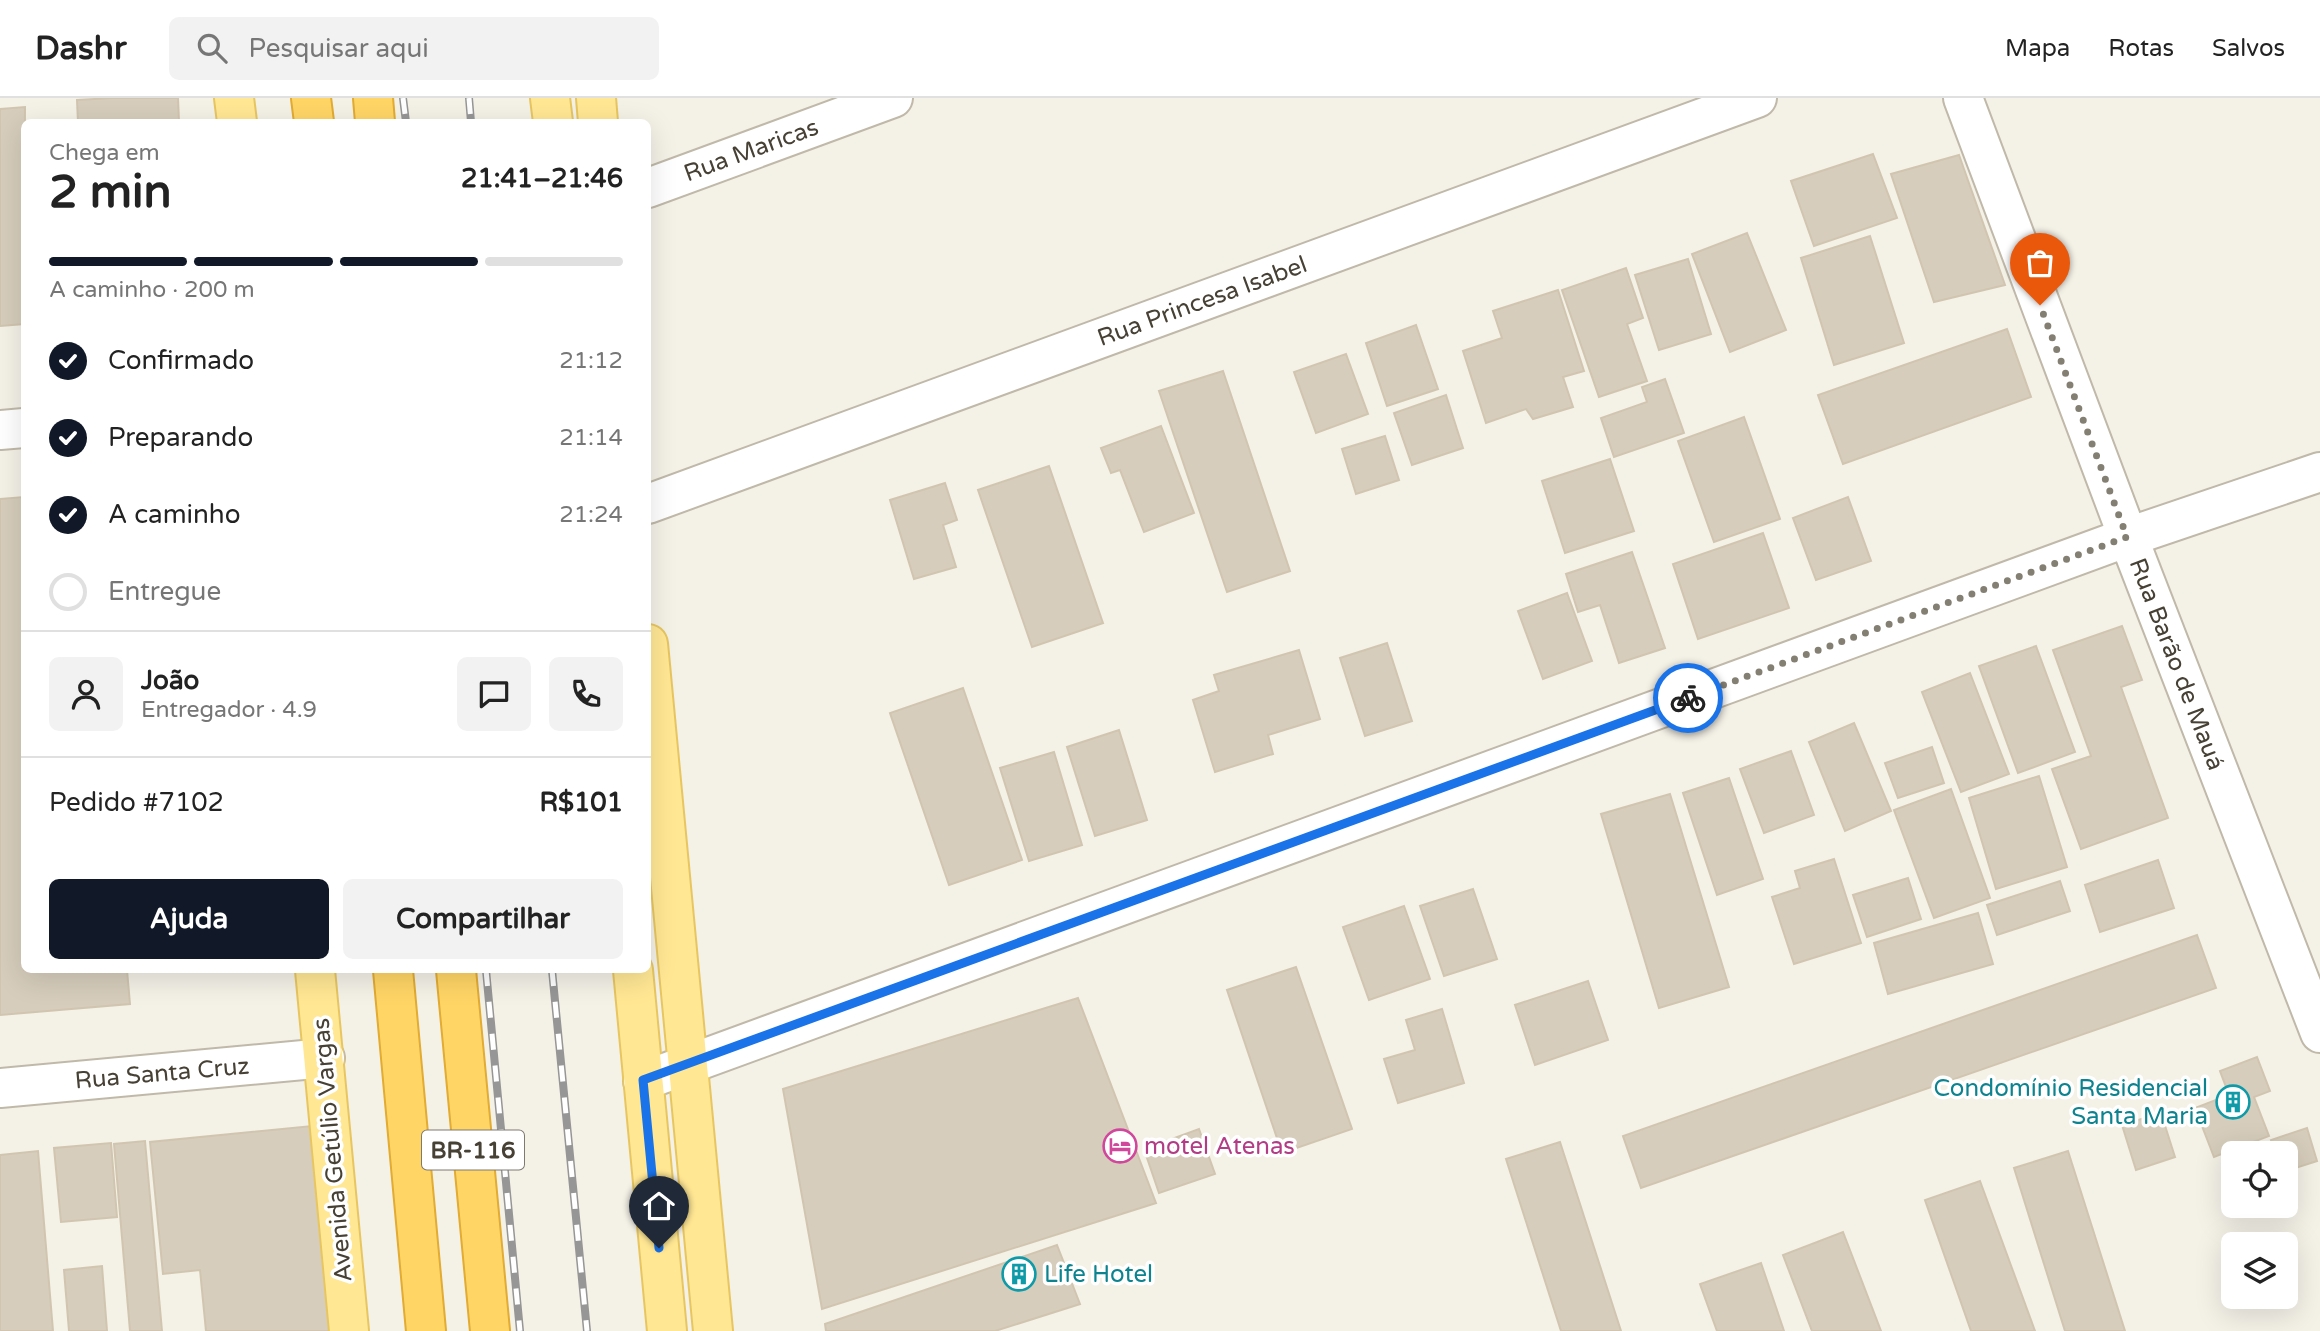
<!DOCTYPE html>
<html lang="pt">
<head>
<meta charset="utf-8">
<style>
  :root { --surface:#fff; --page:#f2f2f2; --text:#222; --muted:#767676; --line:#e0e0e0; --accent:#111827 }
  body { margin:0; font-family:"Varela Round",sans-serif; background:var(--page); color:var(--text); height:100vh; display:flex; flex-direction:column; font-size:26px; white-space:nowrap }
  * { box-sizing:border-box; margin:0 }
  p { font-size:23px; color:var(--muted) }
  .icon { flex:none; width:38px; height:38px; fill:none; stroke:currentColor; stroke-width:2; stroke-linecap:round; stroke-linejoin:round }
  .map { position:relative; flex:1; overflow:hidden }
  .side { position:absolute; left:21px; top:21px; width:630px; height:854px; display:flex; flex-direction:column; background:var(--surface); border-radius:10px; box-shadow:0 7px 28px #0002 }
  .side>* { flex:none }
  .tools { position:absolute; left:2221px; top:1043px; display:grid; gap:14px }
  .tools a { display:grid; place-items:center; width:77px; height:77px; border-radius:10px; background:var(--surface); box-shadow:0 7px 28px #0002; font-size:35px }
  .pin { position:absolute; display:grid; place-items:center; width:60px; height:60px; color:#fff; margin:-72px -30px; border-radius:50% 50% 50% 0; rotate:-45deg; box-shadow:0 0 7px #0007 }
  .pin .icon { rotate:45deg }
  .courier { position:absolute; display:grid; place-items:center; width:70px; height:70px; margin:-35px; border:5px solid #1a73e8; border-radius:50%; background:#fff; color:#222; box-shadow:0 2px 9px #0007 }
  .summary em { font-style:normal; font-weight:800 }
  .summary div { display:flex; flex-direction:column-reverse }
  .summary { display:flex; align-items:center; justify-content:space-between; height:119px; padding:0 28px }
  h1 { font-size:46px; font-weight:800; line-height:52px }
  .bar { display:grid; grid-template-columns:repeat(4,1fr); gap:10px 7px; align-content:center; height:84px; padding:0 28px }
  .bar i { height:9px; border-radius:5px; background:var(--line) }
  .bar .active { background:var(--accent) }
  .bar p { grid-column:span 4 }
  .line { display:flex; align-items:center; gap:18px; padding:0 28px; border-top:2px solid var(--line) }
  .line div { flex:1 }
  .round { display:grid; place-items:center; flex:none; width:74px; height:74px; border-radius:10px; background:var(--page) }
  ol { padding:0 28px; list-style:none }
  li { display:flex; align-items:center; gap:21px; height:77px }
  li p { margin-inline-start:auto }
  li .icon { padding:7px; border-radius:50%; background:var(--accent); color:#fff; stroke-width:4 }
  li:last-child { color:var(--muted) }
  li i { width:38px; height:38px; border:4px solid var(--line); border-radius:50% }
  .cta { display:flex; gap:14px; margin-top:auto; padding:14px 28px }
  .cta a { flex:1; height:80px; border-radius:10px; background:var(--accent); color:#fff; font-size:28px; font-weight:800; line-height:80px; text-align:center }
  .cta a+a { background:var(--page); color:var(--text) }
  header { display:flex; align-items:center; gap:42px; box-sizing:border-box; height:98px; padding:0 35px; background:var(--surface); border-bottom:2px solid var(--line) }
  header strong { font-size:33px }
  nav { display:flex; gap:38px; margin-inline-start:auto; font-size:24px }
  .search { width:490px; height:63px; background:var(--page); display:flex; align-items:center; gap:18px; box-sizing:border-box; padding:0 24px; border-radius:10px; color:var(--muted); font-size:26px }
  .map>svg:first-child { display:block }
  .building { fill:#d6cdbc; stroke:#d1c5af; stroke-width:2 }
  .lines { fill:none; stroke-linecap:round; stroke-linejoin:round }
  .minor-casing { stroke:#c0b9a9; stroke-width:42 }
  .major-casing { stroke:#e7c661; stroke-width:42 }
  .highway-casing { stroke:#e2ab32; stroke-width:42 }
  .minor { stroke:#fff; stroke-width:38 }
  .major { stroke:#ffe794; stroke-width:38 }
  .highway { stroke:#ffd566; stroke-width:38 }
  .rail-casing { stroke:#969696; stroke-width:8 }
  .rail { stroke:#fff; stroke-width:5; stroke-dasharray:16; stroke-linecap:butt }
  .done { stroke:#847f73; stroke-width:7; stroke-dasharray:0 12.6 }
  .route { stroke:#1a73e8; stroke-width:9 }
  .labels { text-anchor:middle; stroke-width:7; stroke-linejoin:round; paint-order:stroke }
  .shield { fill:#fff; stroke:#7e7a72; stroke-width:2 }
  .shield-label { font-size:23px; font-weight:bold; fill:#474135 }
  .street-label { font-size:24px; fill:#474135; stroke:#fff }
  .culture-label { font-size:24px; fill:#0d838f; stroke:#fff; text-anchor:end }
  .hotel-label { font-size:24px; fill:#b23c85; stroke:#fff; text-anchor:start }
</style>
</head>
<body>
<header>
<strong>Dashr</strong>
<div class="search"><svg class="icon" aria-label="search" viewBox="0 0 24 24"><circle cx="10" cy="10" r="6"/><path d="M15 15l6 6"/></svg>Pesquisar aqui</div>
<nav><a>Mapa</a><a>Rotas</a><a>Salvos</a></nav>
</header>
<div class="map">
<svg width="2320" height="1233" viewBox="0 0 2320 1233">
  <rect width="100%" height="100%" fill="#f4f1e7"/>
  <g class="building">
    <polygon points="112,0 178,0 179,24 78,24 77,2"/>
    <polygon points="25,9 24,226 0,228 0,11"/>
    <polygon points="1873,56 1897,120 1814,148 1791,83"/>
    <polygon points="1959,57 2005,187 1934,204 1891,76"/>
    <polygon points="1747,135 1786,232 1730,254 1692,156"/>
    <polygon points="1870,138 1904,245 1834,267 1801,160"/>
    <polygon points="1688,161 1711,236 1659,252 1635,177"/>
    <polygon points="1626,170 1643,220 1627,226 1647,283 1599,299 1562,192"/>
    <polygon points="1558,192 1584,273 1563,279 1573,309 1533,321 1526,311 1486,325 1463,253 1502,240 1493,213"/>
    <polygon points="1416,227 1438,291 1387,308 1366,245"/>
    <polygon points="2007,231 2031,299 1843,366 1818,297"/>
    <polygon points="1346,256 1368,316 1316,335 1294,274"/>
    <polygon points="1223,273 1290,473 1227,494 1159,293"/>
    <polygon points="1665,281 1684,335 1614,359 1601,320 1647,304 1642,289"/>
    <polygon points="1446,297 1463,350 1412,367 1394,315"/>
    <polygon points="1744,319 1780,421 1714,444 1678,343"/>
    <polygon points="1161,328 1194,415 1144,434 1120,372 1111,375 1101,350"/>
    <polygon points="1385,338 1399,382 1356,396 1342,351"/>
    <polygon points="1610,361 1634,433 1565,455 1542,383"/>
    <polygon points="1049,368 1103,525 1032,549 978,392"/>
    <polygon points="945,385 957,422 943,427 956,469 914,481 890,402"/>
    <polygon points="24,399 24,872 127,872 130,906 0,917 0,401"/>
    <polygon points="1848,399 1871,463 1816,482 1793,420"/>
    <polygon points="1763,435 1789,510 1698,541 1673,466"/>
    <polygon points="1632,454 1665,550 1619,565 1600,507 1578,514 1566,476"/>
    <polygon points="1567,495 1592,563 1543,581 1518,513"/>
    <polygon points="2122,528 2142,582 2121,589 2168,720 2081,751 2052,671 2091,658 2053,552"/>
    <polygon points="1387,545 1412,623 1365,638 1340,560"/>
    <polygon points="2036,548 2075,654 2018,675 1979,568"/>
    <polygon points="1299,552 1320,621 1268,637 1273,656 1215,674 1193,602 1219,593 1214,577"/>
    <polygon points="1970,575 2009,676 1961,694 1922,594"/>
    <polygon points="963,590 1022,762 949,787 890,615"/>
    <polygon points="1854,625 1891,713 1845,733 1809,644"/>
    <polygon points="1119,632 1147,722 1095,738 1067,649"/>
    <polygon points="1932,649 1944,685 1898,700 1885,665"/>
    <polygon points="1791,653 1814,717 1764,735 1740,671"/>
    <polygon points="1054,654 1082,747 1029,763 1000,670"/>
    <polygon points="2039,678 2067,769 1996,791 1969,700"/>
    <polygon points="1729,680 1763,781 1717,797 1683,695"/>
    <polygon points="1951,691 1990,800 1934,820 1894,712"/>
    <polygon points="1670,696 1729,889 1659,910 1601,716"/>
    <polygon points="1834,761 1861,845 1794,866 1772,799 1800,790 1795,773"/>
    <polygon points="2158,762 2174,810 2100,834 2085,787"/>
    <polygon points="1908,780 1921,821 1867,839 1853,797"/>
    <polygon points="2060,783 2070,813 1997,837 1987,807"/>
    <polygon points="1473,791 1497,861 1444,878 1420,808"/>
    <polygon points="1404,808 1430,881 1369,902 1343,829"/>
    <polygon points="1978,815 1993,866 1888,896 1874,845"/>
    <polygon points="2197,837 2216,890 1641,1090 1623,1038"/>
    <polygon points="1296,869 1352,1031 1282,1055 1227,892"/>
    <polygon points="1588,883 1608,942 1535,967 1515,907"/>
    <polygon points="1078,900 1156,1105 822,1211 783,991"/>
    <polygon points="1442,911 1464,985 1398,1005 1384,961 1415,952 1406,922"/>
    <polygon points="2257,959 2270,993 2254,999 2269,1038 2214,1059 2195,1010 2229,997 2220,973"/>
    <polygon points="2161,1015 2175,1059 2136,1072 2122,1027"/>
    <polygon points="312,1028 332,1233 206,1233 200,1172 163,1176 150,1044"/>
    <polygon points="2307,1030 2317,1063 2286,1073 2286,1055 2276,1055 2271,1042"/>
    <polygon points="1199,1031 1215,1076 1159,1095 1144,1051"/>
    <polygon points="145,1043 162,1233 130,1233 114,1046"/>
    <polygon points="1560,1044 1621,1233 1561,1233 1506,1061"/>
    <polygon points="111,1045 117,1119 61,1124 54,1050"/>
    <polygon points="38,1053 53,1233 0,1233 0,1057"/>
    <polygon points="2068,1053 2125,1233 2065,1233 2014,1070"/>
    <polygon points="1980,1083 2035,1233 1971,1233 1925,1102"/>
    <polygon points="1843,1134 1881,1233 1812,1233 1783,1157"/>
    <polygon points="1057,1147 1080,1206 995,1233 826,1233 825,1226"/>
    <polygon points="1761,1165 1784,1233 1717,1233 1700,1186"/>
    <polygon points="102,1168 107,1233 69,1233 64,1172"/>
  </g>
  <g class="lines">
    <defs>
      <g id="minor">
        <polyline points="1963,0 2128,439 2320,935"/>
        <polyline points="648,90 893,0"/>
        <polyline points="0,332 24,330"/>
        <polyline points="648,406 1757,0"/>
        <polyline points="643,983 2128,439 2320,374"/>
        <polyline points="0,990 325,960"/>
      </g>
      <g id="major">
        <polyline points="234,0 237,24"/>
        <polyline points="550,0 553,24"/>
        <polyline points="596,0 598,24"/>
        <polyline points="648,546 713,1233"/>
        <polyline points="315,872 349,1233"/>
        <polyline points="633,872 667,1233"/>
      </g>
      <g id="highway">
        <polyline points="311,0 314,24"/>
        <polyline points="373,0 375,24"/>
        <polyline points="393,872 426,1233"/>
        <polyline points="456,872 490,1233"/>
      </g>
    </defs>
    <use href="#minor" class="minor-casing"/>
    <use href="#major" class="major-casing"/>
    <use href="#highway" class="highway-casing"/>
    <use href="#minor" class="minor"/>
    <use href="#major" class="major"/>
    <use href="#highway" class="highway"/>
    <defs>
      <g id="rail">
        <polyline points="403,0 406,24"/>
        <polyline points="469,0 471,24"/>
        <polyline points="486,872 520,1233"/>
        <polyline points="552,872 587,1233"/>
      </g>
    </defs>
    <use href="#rail" class="rail-casing"/>
    <use href="#rail" class="rail"/>
  </g>
  <g class="lines">
    <polyline class="done" points="1688,600 2127,439 2040,207"/>
    <polyline class="route" points="659,1150 643,982 1688,600"/>
  </g>
  <defs>
    <symbol id="building-ring" viewBox="-11 -11 22 22"><circle r="9.5" fill="#fff" stroke="#0f9aa8" stroke-width="1.5"/><path d="M-4-6H4V6H1V3H-1V6H-4ZM-2.5-4.3h1.7v1.8h-1.7ZM.8-4.3h1.7v1.8H.8ZM-2.5-1h1.7V.8h-1.7ZM.8-1h1.7V.8H.8Z" fill="#0f9aa8"/></symbol>
    <symbol id="hotel-ring" viewBox="-11 -11 22 22"><circle r="9.5" fill="#fff" stroke="#d1479c" stroke-width="1.5"/><path d="M-6-4.5h1.5V1H6V5H4.5V3h-9V5H-6ZM-4 0a1.8 1.8 0 1 1 3.6 0ZM.5 0V-2.5h3Q6-2.5 6 0Z" fill="#d1479c"/></symbol>
  </defs>
  <g fill-rule="evenodd">
    <use href="#building-ring" x="2214" y="985" width="38" height="38"/>
    <use href="#hotel-ring" x="1101" y="1029" width="38" height="38"/>
    <use href="#building-ring" x="1000" y="1157" width="38" height="38"/>
  </g>
  <g class="labels">
    <rect class="shield" x="422" y="1032.5" width="102" height="39" rx="5"/>
    <g class="shield-label">
      <text x="473" y="1060">BR-116</text>
    </g>
    <g class="street-label">
      <text transform="translate(751 52) rotate(-20)" y="8">Rua Maricas</text>
      <text transform="translate(1202 203) rotate(-20)" y="8">Rua Princesa Isabel</text>
      <text transform="translate(2177 566) rotate(69)" y="8">Rua Barão de Mauá</text>
      <text transform="translate(162 975) rotate(-5)" y="8">Rua Santa Cruz</text>
      <text transform="translate(332 1052) rotate(-95)" y="8">Avenida Getúlio Vargas</text>
    </g>
    <g class="culture-label">
      <text x="2208" y="998">Condomínio Residencial<tspan x="2208" dy="28">Santa Maria</tspan></text>
      <text x="1044" y="1184" text-anchor="start">Life Hotel</text>
    </g>
    <g class="hotel-label">
      <text x="1144" y="1056">motel Atenas</text>
    </g>
  </g>
</svg>
<div class="tools">
<a><svg class="icon" aria-label="locate" viewBox="0 0 24 24"><circle cx="12" cy="12" r="6"/><path d="M12 2v4M12 18v4M2 12h4M18 12h4"/></svg></a>
<a><svg class="icon" aria-label="layers" viewBox="0 0 24 24"><path d="M12 4l9 5-9 5-9-5zM3 14l9 5 9-5"/></svg></a>
</div>
<div class="pin" style="left:2040px;top:207px;background:#ea580c"><svg class="icon" aria-label="bag" viewBox="0 0 24 24"><path d="M5 8h14l-1 12H6zM9 8a3 3 0 0 1 6 0"/></svg></div>
<div class="pin" style="left:659px;top:1150px;background:#1f2937"><svg class="icon" aria-label="home" viewBox="0 0 24 24"><path d="M3 11l9-7 9 7M6 9v11h12V9"/></svg></div>
<div class="courier" style="left:1688px;top:600px"><svg class="icon" aria-label="bike" viewBox="0 0 24 24"><circle cx="6" cy="16" r="4"/><circle cx="18" cy="16" r="4"/><path d="M6 16l4-8h5l3 8M10 8l3 8H6M13 5h3"/></svg></div>
<section class="side">
<div class="summary"><div><h1>2 min</h1><p>Chega em</p></div><em>21:41–21:46</em></div>
<div class="bar"><i class="active"></i><i class="active"></i><i class="active"></i><i></i><p>A caminho · 200 m</p></div>
<ol>
<li><svg class="icon" aria-label="check" viewBox="0 0 24 24"><path d="M5 12l5 5 9-10"/></svg>Confirmado<p>21:12</p></li>
<li><svg class="icon" aria-label="check" viewBox="0 0 24 24"><path d="M5 12l5 5 9-10"/></svg>Preparando<p>21:14</p></li>
<li><svg class="icon" aria-label="check" viewBox="0 0 24 24"><path d="M5 12l5 5 9-10"/></svg>A caminho<p>21:24</p></li>
<li><i></i>Entregue</li>
</ol>
<div class="line" style="height:126px"><a class="round"><svg class="icon" aria-label="person" viewBox="0 0 24 24"><circle cx="12" cy="8" r="4"/><path d="M4 21q1-7 8-7t8 7"/></svg></a><div><b>João</b><p>Entregador · 4.9</p></div><a class="round"><svg class="icon" aria-label="chat" viewBox="0 0 24 24"><path d="M4 5h16v11H9l-5 4z"/></svg></a><a class="round"><svg class="icon" aria-label="phone" viewBox="0 0 24 24"><path d="M5 4h4l2 5-3 2q2 4 5 5l2-3 5 2v4C11 20 4 13 5 4z"/></svg></a></div>
<div class="line" style="height:91px"><div>Pedido #7102</div><b>R$101</b></div>
<div class="cta"><a>Ajuda</a><a>Compartilhar</a></div>
</section>
</div>
</body>
</html>
